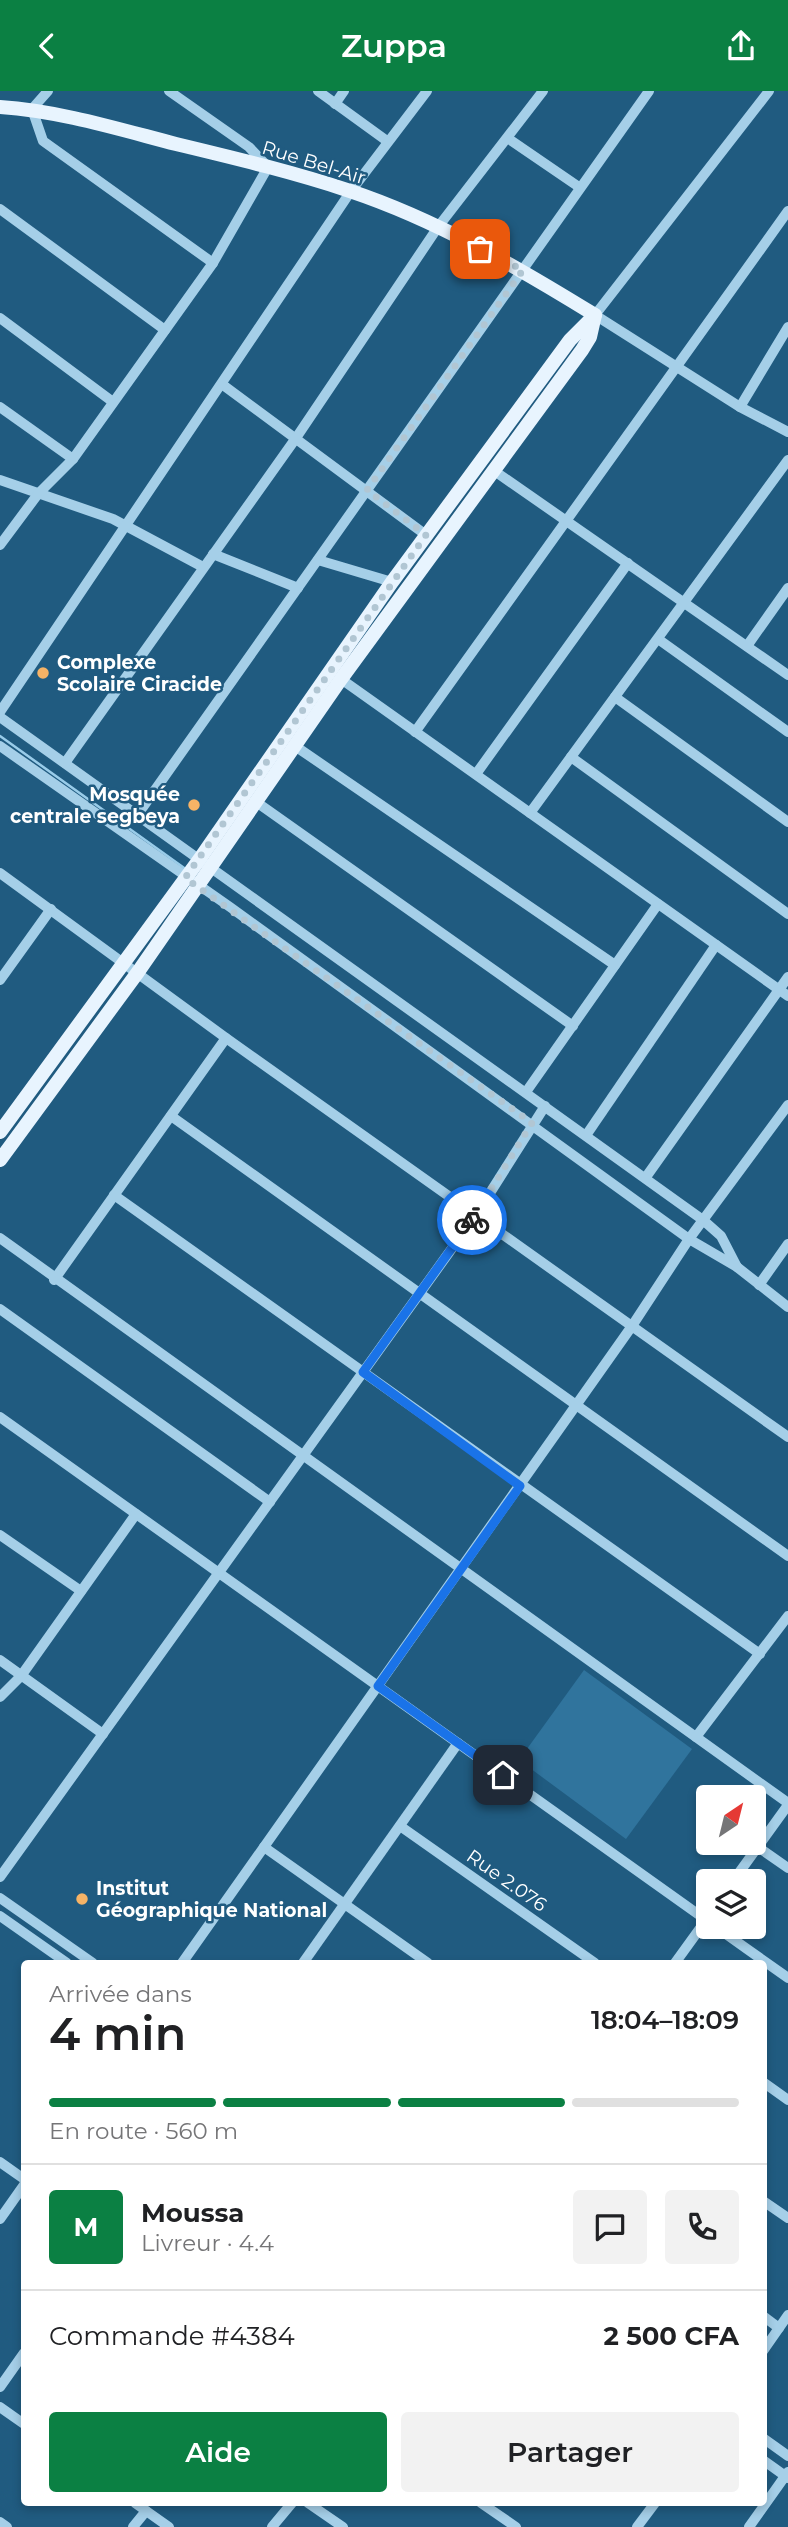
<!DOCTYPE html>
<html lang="fr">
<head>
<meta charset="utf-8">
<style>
  :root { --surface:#fff; --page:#f2f2f2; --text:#202124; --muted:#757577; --line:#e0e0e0; --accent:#0b8043 }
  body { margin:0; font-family:Montserrat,sans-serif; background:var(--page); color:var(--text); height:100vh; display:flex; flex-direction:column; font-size:26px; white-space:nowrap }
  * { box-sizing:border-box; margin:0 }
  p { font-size:23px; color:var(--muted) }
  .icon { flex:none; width:38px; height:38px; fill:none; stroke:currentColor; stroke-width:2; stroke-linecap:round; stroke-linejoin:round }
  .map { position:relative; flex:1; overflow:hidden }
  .panel { position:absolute; left:21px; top:1869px; width:746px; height:546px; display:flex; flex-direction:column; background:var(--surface); border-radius:7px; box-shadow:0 4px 10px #0003 }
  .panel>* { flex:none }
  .needle { width:46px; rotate:35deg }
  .controls { position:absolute; left:696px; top:1694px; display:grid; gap:14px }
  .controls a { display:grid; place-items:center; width:70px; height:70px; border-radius:7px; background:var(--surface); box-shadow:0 4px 10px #0003; font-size:35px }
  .pin { position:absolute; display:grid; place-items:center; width:60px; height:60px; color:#fff; margin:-30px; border-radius:14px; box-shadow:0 4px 10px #0006 }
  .courier { position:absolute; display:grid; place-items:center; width:70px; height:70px; margin:-35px; border:5px solid #1a73e8; border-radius:50%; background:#fff; color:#222; box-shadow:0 2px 9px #0007 }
  .head em { font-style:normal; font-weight:600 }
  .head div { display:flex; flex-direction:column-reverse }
  .head { display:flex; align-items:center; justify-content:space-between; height:119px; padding:0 28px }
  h1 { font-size:46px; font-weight:600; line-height:52px }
  .bar { display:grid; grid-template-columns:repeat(4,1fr); gap:10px 7px; align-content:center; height:84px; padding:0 28px }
  .bar i { height:9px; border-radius:5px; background:var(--line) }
  .bar .selected { background:var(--accent) }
  .bar p { grid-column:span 4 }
  .line { display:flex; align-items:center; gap:18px; padding:0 28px; border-top:2px solid var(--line) }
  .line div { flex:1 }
  .round { display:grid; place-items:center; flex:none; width:74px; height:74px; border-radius:7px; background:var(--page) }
  .primary-button { display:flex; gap:14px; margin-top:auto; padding:14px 28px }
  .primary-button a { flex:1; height:80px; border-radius:7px; background:var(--accent); color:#fff; font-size:28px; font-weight:600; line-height:80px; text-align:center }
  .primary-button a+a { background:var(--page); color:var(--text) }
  header { display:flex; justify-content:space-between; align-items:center; height:91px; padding:0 28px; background:var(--accent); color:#fff; font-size:32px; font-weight:600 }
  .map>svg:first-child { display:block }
  .green { fill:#30749d }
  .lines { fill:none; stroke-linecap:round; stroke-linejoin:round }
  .stream { stroke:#99cce9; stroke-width:2.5 }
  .minor { stroke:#a5cfe8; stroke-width:10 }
  .major { stroke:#e8f4fe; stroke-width:14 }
  .done { stroke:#b1c6d3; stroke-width:7; stroke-dasharray:0 12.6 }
  .route { stroke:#1a73e8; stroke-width:9 }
  .poi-dot { fill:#f6b366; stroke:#205b80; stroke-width:2.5 }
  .labels { text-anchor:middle; stroke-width:5; stroke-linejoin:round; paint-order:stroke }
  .street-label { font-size:19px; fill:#fff; stroke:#205b80 }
  .poi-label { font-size:19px; font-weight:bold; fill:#fff; stroke:#205b80; text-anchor:start }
</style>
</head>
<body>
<header><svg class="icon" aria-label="back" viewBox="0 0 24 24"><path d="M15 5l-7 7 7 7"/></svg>Zuppa<svg class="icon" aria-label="share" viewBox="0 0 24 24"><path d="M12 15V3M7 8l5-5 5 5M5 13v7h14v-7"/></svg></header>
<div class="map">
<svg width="788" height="2436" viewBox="0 0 788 2436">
  <rect width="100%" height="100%" fill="#205b80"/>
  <polygon class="green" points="584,1579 692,1658 626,1748 519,1669"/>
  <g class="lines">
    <polyline class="stream" points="0,645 187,779"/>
    <g class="minor">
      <polyline points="48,0 32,18 43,50 213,172"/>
      <polyline points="318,0 387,50"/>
      <polyline points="769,0 595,224 740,316 788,341"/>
      <polyline points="335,13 344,0"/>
      <polyline points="509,48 579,96"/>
      <polyline points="0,118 165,239"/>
      <polyline points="0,227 113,311"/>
      <polyline points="223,294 426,444"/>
      <polyline points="0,316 73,368"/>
      <polyline points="740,316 788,236"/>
      <polyline points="493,379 788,584"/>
      <polyline points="0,389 113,428 203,476"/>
      <polyline points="0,454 38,403 73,368 213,172 268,76 249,56 169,0"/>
      <polyline points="213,463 298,497"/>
      <polyline points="318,469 392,491"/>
      <polyline points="658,548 788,641"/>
      <polyline points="747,555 788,497"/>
      <polyline points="341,588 788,905"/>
      <polyline points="615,606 788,731"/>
      <polyline points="0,621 351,100 427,0"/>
      <polyline points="0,626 703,1129 721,1145 737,1176"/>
      <polyline points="415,641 788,120"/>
      <polyline points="0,655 230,816 689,1148 737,1176 788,1216"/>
      <polyline points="295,655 615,874"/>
      <polyline points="571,666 788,823"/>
      <polyline points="65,672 296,347 438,136 543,0"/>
      <polyline points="476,683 628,472"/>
      <polyline points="255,710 573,935"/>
      <polyline points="530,722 788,369"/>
      <polyline points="138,723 649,0"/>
      <polyline points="0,782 226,947 788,1346"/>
      <polyline points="0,889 51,818"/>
      <polyline points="526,1001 658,813"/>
      <polyline points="171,1025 788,1465"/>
      <polyline points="587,1043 716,854"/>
      <polyline points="646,1086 788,886"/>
      <polyline points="114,1104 760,1563"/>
      <polyline points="0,1147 788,1712"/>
      <polyline points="54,1189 226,947"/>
      <polyline points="759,1194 788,1153"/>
      <polyline points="0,1218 270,1411"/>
      <polyline points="0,1326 709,1831"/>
      <polyline points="0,1444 81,1500"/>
      <polyline points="0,1569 103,1643"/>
      <polyline points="0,1606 21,1585 136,1423"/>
      <polyline points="696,1646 788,1525"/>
      <polyline points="400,1735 595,1872"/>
      <polyline points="264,1756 428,1872"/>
      <polyline points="758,1756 788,1777"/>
      <polyline points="0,1786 476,1124 545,1015"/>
      <polyline points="733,1790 788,1714"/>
      <polyline points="0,1807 93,1872"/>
      <polyline points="0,1825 67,1872"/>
      <polyline points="716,1836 788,1887"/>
      <polyline points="182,1872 632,1235 689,1148 788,1014"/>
      <polyline points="303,1872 458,1652"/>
      <polyline points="675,1872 709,1825"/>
      <polyline points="763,1991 788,2009"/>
      <polyline points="0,2071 24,2088"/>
      <polyline points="763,2110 788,2127"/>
      <polyline points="0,2128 24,2094"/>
      <polyline points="763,2225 779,2237"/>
      <polyline points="763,2260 788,2224"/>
      <polyline points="0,2296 24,2262"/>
      <polyline points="0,2316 24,2333"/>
      <polyline points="763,2347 788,2365"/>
      <polyline points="763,2369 788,2387"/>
      <polyline points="135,2412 169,2436"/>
      <polyline points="308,2412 343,2436"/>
      <polyline points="481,2412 516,2436"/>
      <polyline points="0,2431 7,2436"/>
      <polyline points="133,2436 146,2420"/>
      <polyline points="272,2436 292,2412"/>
      <polyline points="637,2436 655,2412"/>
      <polyline points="749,2436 788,2381"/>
    </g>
    <g class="major">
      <path d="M0,16C60,20 118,38 176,53C234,67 293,81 350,100C437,129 517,176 595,224"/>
      <polyline points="0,1041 199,769 392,491 570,249 594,225"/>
      <polyline points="0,1069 138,881 341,588 582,259 590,246 595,224"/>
    </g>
  </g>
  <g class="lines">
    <polyline class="done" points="472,1129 532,1032 185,787 426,444 367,399 523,179 480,158"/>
    <polyline class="route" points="472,1129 363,1281 520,1395 378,1595 503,1684"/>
  </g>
  <g class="poi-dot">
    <circle cx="43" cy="582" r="7"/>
    <circle cx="194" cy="714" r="7"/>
    <circle cx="82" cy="1808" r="7"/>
  </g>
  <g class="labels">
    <g class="street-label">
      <text transform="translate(314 71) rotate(17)" y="7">Rue Bel-Air</text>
      <text transform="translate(507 1789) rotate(35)" y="7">Rue 2.076</text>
    </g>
    <g class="poi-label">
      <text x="57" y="578">Complexe<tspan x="57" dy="22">Scolaire Ciracide</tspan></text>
      <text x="180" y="710" text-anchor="end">Mosquée<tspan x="180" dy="22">centrale segbeya</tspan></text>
      <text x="96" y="1804">Institut<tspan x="96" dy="22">Géographique National</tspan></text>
    </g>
  </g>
</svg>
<div class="controls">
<a><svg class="needle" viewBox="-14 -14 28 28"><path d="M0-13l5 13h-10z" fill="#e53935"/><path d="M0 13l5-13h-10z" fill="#757577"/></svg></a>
<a><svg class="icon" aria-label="layers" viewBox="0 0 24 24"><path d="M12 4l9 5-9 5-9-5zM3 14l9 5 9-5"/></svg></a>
</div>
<div class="pin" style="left:480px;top:158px;background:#ea580c"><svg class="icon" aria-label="bag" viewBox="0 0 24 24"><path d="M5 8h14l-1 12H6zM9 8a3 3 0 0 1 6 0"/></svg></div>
<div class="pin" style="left:503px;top:1684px;background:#1f2937"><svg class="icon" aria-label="home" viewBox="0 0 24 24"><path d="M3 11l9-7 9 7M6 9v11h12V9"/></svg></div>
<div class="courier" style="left:472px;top:1129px"><svg class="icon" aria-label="bike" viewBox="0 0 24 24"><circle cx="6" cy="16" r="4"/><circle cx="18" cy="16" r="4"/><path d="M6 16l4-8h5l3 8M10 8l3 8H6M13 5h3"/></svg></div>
<section class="panel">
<div class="head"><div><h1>4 min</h1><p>Arrivée dans</p></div><em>18:04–18:09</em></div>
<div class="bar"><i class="selected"></i><i class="selected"></i><i class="selected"></i><i></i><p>En route · 560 m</p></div>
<div class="line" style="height:126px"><b class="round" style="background:var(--accent);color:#fff">M</b><div><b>Moussa</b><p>Livreur · 4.4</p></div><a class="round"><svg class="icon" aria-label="chat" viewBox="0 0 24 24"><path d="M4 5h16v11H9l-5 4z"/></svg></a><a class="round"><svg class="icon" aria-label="phone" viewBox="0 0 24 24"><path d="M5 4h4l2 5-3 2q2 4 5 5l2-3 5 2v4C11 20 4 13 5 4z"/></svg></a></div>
<div class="line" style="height:91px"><div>Commande #4384</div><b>2 500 CFA</b></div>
<div class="primary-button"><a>Aide</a><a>Partager</a></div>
</section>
</div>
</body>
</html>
